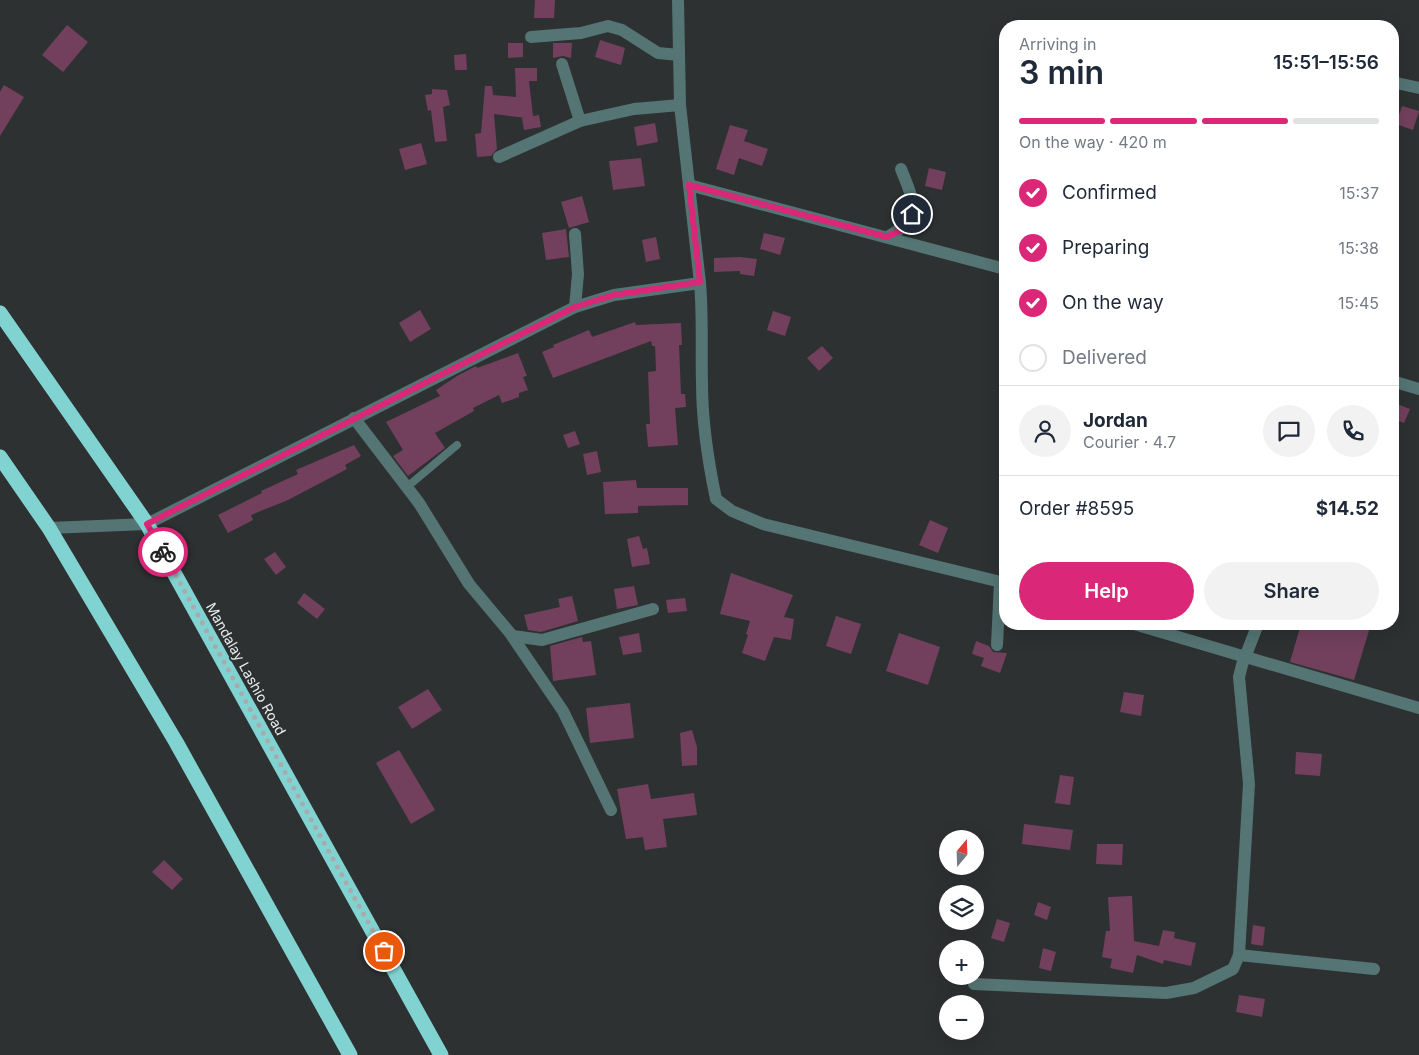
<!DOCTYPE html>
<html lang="en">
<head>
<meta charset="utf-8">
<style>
  :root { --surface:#fff; --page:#f2f2f3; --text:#1f2937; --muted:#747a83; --line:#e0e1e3; --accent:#db2777 }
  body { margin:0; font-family:Inter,sans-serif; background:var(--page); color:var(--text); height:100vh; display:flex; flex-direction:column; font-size:19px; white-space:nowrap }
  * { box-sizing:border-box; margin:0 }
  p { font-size:16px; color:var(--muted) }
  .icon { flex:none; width:28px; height:28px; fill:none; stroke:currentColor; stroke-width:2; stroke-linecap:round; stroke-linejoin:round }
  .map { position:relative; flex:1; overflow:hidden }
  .side { position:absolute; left:999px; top:20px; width:400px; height:610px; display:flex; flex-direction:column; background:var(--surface); border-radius:20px; box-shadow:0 5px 20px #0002 }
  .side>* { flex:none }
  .needle { width:32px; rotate:19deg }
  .tools { position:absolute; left:939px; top:830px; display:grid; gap:10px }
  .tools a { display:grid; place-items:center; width:45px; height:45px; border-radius:50%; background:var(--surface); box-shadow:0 5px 20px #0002; font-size:25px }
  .pin { position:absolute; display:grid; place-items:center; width:42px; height:42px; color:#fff; margin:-21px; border:2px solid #fff; border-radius:50%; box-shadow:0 1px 5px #0007 }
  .courier { position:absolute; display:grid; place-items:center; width:50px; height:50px; margin:-25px; border:4px solid #db2777; border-radius:50%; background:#fff; color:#222; box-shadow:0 1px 6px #0007 }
  .summary em { font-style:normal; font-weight:600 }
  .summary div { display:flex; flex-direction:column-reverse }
  .summary { display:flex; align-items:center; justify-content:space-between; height:85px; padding:0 20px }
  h1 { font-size:32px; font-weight:600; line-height:38px }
  .bar { display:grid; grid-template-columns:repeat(4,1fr); gap:8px 5px; align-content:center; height:60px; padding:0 20px }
  .bar i { height:6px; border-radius:4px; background:var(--line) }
  .bar .on { background:var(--accent) }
  .bar p { grid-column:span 4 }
  .line { display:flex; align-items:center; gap:12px; padding:0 20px; border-top:1px solid var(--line) }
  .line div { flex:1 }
  .round { display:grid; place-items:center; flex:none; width:52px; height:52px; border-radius:26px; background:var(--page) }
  ol { padding:0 20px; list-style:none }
  li { display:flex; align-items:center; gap:15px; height:55px }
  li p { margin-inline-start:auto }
  li .icon { padding:5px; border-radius:50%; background:var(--accent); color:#fff; stroke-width:4 }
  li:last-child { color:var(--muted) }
  li i { width:28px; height:28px; border:2px solid var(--line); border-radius:50% }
  .action { display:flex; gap:10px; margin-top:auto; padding:10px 20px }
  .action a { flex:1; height:58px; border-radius:30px; background:var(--accent); color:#fff; font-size:20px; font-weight:600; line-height:58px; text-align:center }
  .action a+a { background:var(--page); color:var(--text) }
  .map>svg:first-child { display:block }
  .building { fill:#72405d }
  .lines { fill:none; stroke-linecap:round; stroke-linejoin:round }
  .lane { stroke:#557474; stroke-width:8 }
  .street { stroke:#557474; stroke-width:12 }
  .highway { stroke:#81d3d2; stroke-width:15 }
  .done { stroke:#a8abab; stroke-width:5; stroke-dasharray:0 9 }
  .route { stroke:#db2777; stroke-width:6 }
  .labels { text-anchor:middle; stroke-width:4; stroke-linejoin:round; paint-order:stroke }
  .street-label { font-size:14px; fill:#eaecec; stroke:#2d3131 }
</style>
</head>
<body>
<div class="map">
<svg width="1419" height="1055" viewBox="0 0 1419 1055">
  <rect width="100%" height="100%" fill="#2d3131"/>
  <g class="building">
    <polygon points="535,0 555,0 554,18 534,18"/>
    <polygon points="67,25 88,42 63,72 42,55"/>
    <polygon points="600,40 625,48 621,65 595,57"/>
    <polygon points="508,43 523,43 523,57 508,58"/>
    <polygon points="553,43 572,43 571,58 563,56 553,58"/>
    <polygon points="466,54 467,70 455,70 454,55"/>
    <polygon points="515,68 537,68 537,81 529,81 533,116 539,115 541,127 524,130 522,118 525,118 494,114 497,149 491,156 477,157 475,134 481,133 485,86 492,86 493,95 516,97"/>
    <polygon points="4,85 24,97 0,136 0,92"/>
    <polygon points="432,89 447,90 450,105 443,107 447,141 435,142 431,110 428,111 425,95 432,94"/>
    <polygon points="1402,106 1419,111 1413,130 1396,124"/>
    <polygon points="655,123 658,142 637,146 634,127"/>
    <polygon points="730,125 748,130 744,141 768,149 762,166 739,158 734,175 716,169"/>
    <polygon points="421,143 427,164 405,170 399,149"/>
    <polygon points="641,158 645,186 613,190 609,161"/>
    <polygon points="929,168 946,172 942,190 925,186"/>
    <polygon points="582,196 589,222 569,228 561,202"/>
    <polygon points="566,229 569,257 546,260 542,233"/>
    <polygon points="764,233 785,238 780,255 760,249"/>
    <polygon points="656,237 660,259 646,262 642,240"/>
    <polygon points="740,257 757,259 754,276 740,274 740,271 714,272 714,258"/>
    <polygon points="420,310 431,329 410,342 399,323"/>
    <polygon points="773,311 791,317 785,336 767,330"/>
    <polygon points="635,322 636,325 681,323 682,345 679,345 681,394 685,394 686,407 675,408 678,445 648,447 646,424 650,424 648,372 656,371 655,346 652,346 651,341 553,378 542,352 554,347 553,345 589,330 592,337"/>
    <polygon points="822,346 833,358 819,371 807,358"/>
    <polygon points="518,353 527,376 523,377 528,390 519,393 519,397 502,403 499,395 473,408 474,411 435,433 445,448 408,476 393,456 403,450 386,422 440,396 436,390 457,376 476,366 477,368"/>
    <polygon points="1397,404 1410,409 1404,423 1392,418"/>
    <polygon points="575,431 580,444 568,448 563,435"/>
    <polygon points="354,445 361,456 345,465 347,469 288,500 251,515 253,520 228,533 218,515 262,493 261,491 298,474 296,470"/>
    <polygon points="597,451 601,472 587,475 583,454"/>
    <polygon points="636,480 637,488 688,488 688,505 638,506 638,513 605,514 603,482"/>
    <polygon points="930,520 948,528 938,553 919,545"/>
    <polygon points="639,536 643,549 647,548 650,564 632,567 627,539"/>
    <polygon points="275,552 286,567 276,575 264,559"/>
    <polygon points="731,573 793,595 784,617 794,619 791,640 774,637 765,661 742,653 748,635 746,634 750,621 720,614"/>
    <polygon points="634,586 638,605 617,609 614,589"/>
    <polygon points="304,593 325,609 317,619 297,603"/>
    <polygon points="572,596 578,621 541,632 528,630 524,615 560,607 558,599"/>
    <polygon points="685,598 687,611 668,613 666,600"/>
    <polygon points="836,616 861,624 851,654 826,646"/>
    <polygon points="1301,624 1371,624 1354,680 1290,662"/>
    <polygon points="639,633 642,652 623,655 619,637"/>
    <polygon points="899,633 940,647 928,685 886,671"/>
    <polygon points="582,637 583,642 591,641 596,675 553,681 550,646"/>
    <polygon points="976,641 989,646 993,652 1007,653 1000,673 981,666 984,658 972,654"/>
    <polygon points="428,689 442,710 412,729 398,707"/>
    <polygon points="1124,692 1144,695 1141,716 1120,712"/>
    <polygon points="630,703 634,738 590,743 586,708"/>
    <polygon points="692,730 697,747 697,765 682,766 680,733"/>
    <polygon points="399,750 435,810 411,824 376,763"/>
    <polygon points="1296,752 1322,754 1320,776 1295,774"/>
    <polygon points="1060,775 1074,777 1070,805 1055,803"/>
    <polygon points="648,784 651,799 694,793 697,815 663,819 667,847 645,850 643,837 626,839 617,789"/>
    <polygon points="1024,824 1073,830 1070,850 1022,844"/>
    <polygon points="1097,844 1123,844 1122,865 1096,864"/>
    <polygon points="164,860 183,879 172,890 152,872"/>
    <polygon points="1132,896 1134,941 1159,946 1163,930 1175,932 1174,938 1196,943 1191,966 1164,960 1163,964 1137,955 1133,973 1110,968 1112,959 1102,957 1106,931 1110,931 1108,897"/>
    <polygon points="1038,902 1051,907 1047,920 1034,915"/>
    <polygon points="997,919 1010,923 1004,942 991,938"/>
    <polygon points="1253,925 1265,927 1263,946 1251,944"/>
    <polygon points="1043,948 1056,952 1051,971 1039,968"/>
    <polygon points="1239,995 1265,999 1262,1017 1236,1012"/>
  </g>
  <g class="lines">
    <polyline class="lane" points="407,487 457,445"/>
    <g class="street">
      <polyline points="678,0 680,105 700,283"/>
      <polyline points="531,37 581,33 608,26 622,30 658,53 679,55"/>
      <polyline points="562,64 580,121"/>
      <polyline points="1392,82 1419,88"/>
      <polyline points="499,157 580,121 634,109 680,105"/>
      <polyline points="689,185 1005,269"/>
      <polyline points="575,234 578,274 575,307"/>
      <path d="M887,237C923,219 914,201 901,169"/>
      <polyline points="1392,381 1419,389"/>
      <polyline points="354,418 419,503 469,584 510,633 563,711 611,810"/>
      <path d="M49,528L147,524L575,307L614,295L700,283C703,316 701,349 702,383C702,422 708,461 716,499L732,511L763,524L1005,583"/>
      <polyline points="1134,624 1419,708"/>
      <polyline points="1258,624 1242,665 1239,677 1249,784 1239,955 1374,969"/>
      <polyline points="513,636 542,640 653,609"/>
      <polyline points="997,645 1000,582"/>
      <polyline points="974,984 1166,993 1194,988 1233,969 1239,955"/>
    </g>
    <g class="highway">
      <polyline points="0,313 147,524 441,1055"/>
      <polyline points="0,457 49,528 176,742 350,1055"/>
    </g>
  </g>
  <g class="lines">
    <polyline class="done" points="163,552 384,951"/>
    <polyline class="route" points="163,552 147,524 575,307 614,295 700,282 689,185 887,237 903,229 912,214"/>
  </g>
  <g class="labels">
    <g class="street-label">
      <text transform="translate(246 669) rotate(61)" y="5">Mandalay Lashio Road</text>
    </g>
  </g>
</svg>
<div class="tools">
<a><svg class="needle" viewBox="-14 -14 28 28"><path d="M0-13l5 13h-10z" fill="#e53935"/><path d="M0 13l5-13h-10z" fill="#747a83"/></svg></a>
<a><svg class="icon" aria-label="layers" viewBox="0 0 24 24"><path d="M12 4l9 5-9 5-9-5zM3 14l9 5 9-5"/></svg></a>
<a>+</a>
<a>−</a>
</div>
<div class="pin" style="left:384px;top:951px;background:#ea580c"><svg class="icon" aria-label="bag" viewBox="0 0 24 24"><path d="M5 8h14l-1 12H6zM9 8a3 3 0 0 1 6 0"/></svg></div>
<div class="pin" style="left:912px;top:214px;background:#1f2937"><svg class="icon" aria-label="home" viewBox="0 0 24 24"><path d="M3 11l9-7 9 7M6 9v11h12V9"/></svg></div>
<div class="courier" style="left:163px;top:552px"><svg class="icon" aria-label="bike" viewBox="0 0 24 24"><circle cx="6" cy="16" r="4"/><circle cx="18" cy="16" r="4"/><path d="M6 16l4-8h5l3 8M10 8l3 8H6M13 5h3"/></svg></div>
<section class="side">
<div class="summary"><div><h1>3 min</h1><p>Arriving in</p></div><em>15:51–15:56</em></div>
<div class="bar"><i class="on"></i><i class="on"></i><i class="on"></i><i></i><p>On the way · 420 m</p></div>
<ol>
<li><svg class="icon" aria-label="check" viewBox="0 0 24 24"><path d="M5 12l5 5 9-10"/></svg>Confirmed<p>15:37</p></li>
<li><svg class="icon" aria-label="check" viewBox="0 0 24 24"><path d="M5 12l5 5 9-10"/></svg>Preparing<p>15:38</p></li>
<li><svg class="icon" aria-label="check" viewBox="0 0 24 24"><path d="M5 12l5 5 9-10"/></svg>On the way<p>15:45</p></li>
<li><i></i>Delivered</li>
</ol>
<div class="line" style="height:90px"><a class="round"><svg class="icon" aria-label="person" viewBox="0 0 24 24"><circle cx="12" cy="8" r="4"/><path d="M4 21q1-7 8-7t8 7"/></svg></a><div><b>Jordan</b><p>Courier · 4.7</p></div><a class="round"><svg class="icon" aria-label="chat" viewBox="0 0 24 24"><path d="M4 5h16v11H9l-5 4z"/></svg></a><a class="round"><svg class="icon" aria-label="phone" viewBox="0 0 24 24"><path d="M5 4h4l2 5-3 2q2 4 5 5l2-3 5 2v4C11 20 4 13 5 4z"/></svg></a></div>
<div class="line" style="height:65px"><div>Order #8595</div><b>$14.52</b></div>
<div class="action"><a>Help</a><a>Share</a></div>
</section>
</div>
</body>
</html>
